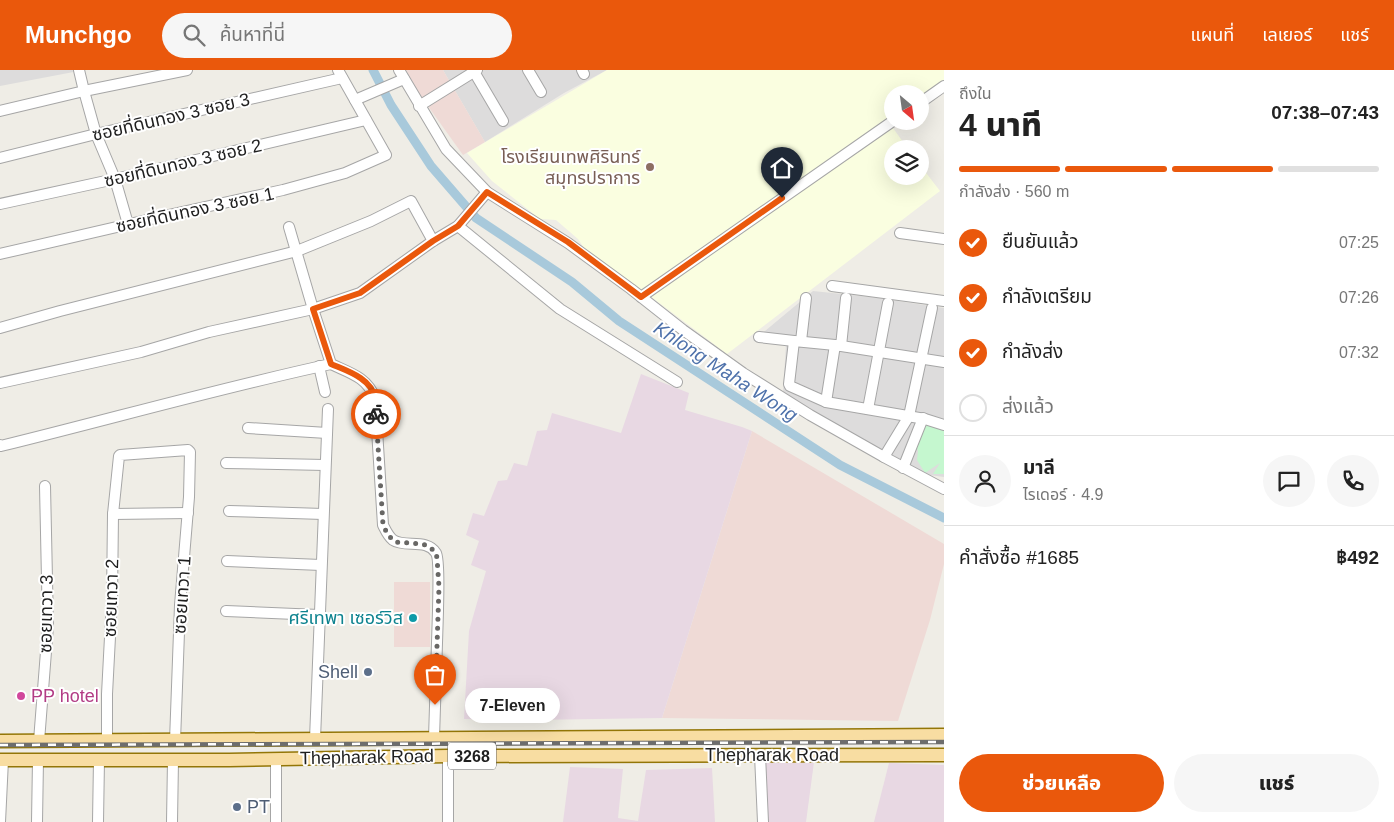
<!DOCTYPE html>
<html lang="th">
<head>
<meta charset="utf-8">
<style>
  :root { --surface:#fff; --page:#f6f6f6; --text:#222; --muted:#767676; --line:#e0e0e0; --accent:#ea580c }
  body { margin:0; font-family:Helvetica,"Noto Sans Thai",sans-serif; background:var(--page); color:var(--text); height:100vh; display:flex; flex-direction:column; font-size:19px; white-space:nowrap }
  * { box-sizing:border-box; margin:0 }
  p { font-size:16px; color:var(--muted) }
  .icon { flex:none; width:28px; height:28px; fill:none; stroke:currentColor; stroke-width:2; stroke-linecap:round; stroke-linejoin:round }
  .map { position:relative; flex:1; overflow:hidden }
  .side { display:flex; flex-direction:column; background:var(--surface); width:450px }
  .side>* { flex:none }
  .needle { width:32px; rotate:151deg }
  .buttons { position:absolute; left:884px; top:15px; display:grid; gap:10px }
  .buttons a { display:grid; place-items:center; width:45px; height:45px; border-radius:50%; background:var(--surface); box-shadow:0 5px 20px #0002; font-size:25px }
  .pin { position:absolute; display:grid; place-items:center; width:42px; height:42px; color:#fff; margin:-51px -21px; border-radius:50% 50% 50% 0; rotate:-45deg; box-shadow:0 0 5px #0007 }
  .pin .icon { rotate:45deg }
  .courier { position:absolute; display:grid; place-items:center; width:50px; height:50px; margin:-25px; border:4px solid #ea580c; border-radius:50%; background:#fff; color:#222; box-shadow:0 1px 6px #0007 }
  .bubble { position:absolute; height:35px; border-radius:18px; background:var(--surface); box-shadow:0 5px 20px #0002; font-size:16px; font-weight:800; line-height:35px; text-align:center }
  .overview em { font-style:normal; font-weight:800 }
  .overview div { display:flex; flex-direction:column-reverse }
  .overview { display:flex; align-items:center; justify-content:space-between; height:85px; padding:0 15px }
  h1 { font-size:32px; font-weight:800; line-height:38px }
  .bar { display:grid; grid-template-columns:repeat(4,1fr); gap:8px 5px; align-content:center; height:60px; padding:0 15px }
  .bar i { height:6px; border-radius:4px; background:var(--line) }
  .bar .on { background:var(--accent) }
  .bar p { grid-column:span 4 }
  .line { display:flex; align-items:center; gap:12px; padding:0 15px; border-top:1px solid var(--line) }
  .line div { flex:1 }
  .round { display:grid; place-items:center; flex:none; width:52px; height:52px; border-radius:26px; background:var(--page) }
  ol { padding:0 15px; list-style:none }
  li { display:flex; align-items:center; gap:15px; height:55px }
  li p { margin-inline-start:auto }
  li .icon { padding:5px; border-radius:50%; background:var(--accent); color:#fff; stroke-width:4 }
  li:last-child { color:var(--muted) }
  li i { width:28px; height:28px; border:2px solid var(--line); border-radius:50% }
  .primary-button { display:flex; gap:10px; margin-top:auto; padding:10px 15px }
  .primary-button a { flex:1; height:58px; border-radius:30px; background:var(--accent); color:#fff; font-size:20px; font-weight:800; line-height:58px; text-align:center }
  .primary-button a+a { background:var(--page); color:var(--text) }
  header { display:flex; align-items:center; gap:30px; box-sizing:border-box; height:70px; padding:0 25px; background:var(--accent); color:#fff }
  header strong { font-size:24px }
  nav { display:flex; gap:28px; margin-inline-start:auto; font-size:18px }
  .search { width:350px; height:45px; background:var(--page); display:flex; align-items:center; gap:12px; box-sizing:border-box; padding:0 18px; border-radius:28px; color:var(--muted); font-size:19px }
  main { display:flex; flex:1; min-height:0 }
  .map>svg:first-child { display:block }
  .residential { fill:#dddcdc }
  .commercial { fill:#efdad6 }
  .industrial { fill:#e8d8e3 }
  .education { fill:#fafee0 }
  .park { fill:#c5f7cf }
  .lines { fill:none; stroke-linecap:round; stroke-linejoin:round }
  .canal { stroke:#a8c9db; stroke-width:9 }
  .minor-casing { stroke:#a6a6a6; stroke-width:12 }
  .major-casing { stroke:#937607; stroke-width:15 }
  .minor { stroke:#fff; stroke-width:10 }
  .major { stroke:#f8dda2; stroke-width:12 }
  .rail-casing { stroke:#6d6d6d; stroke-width:4.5 }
  .rail { stroke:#fff; stroke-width:2.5; stroke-dasharray:8; stroke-linecap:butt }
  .done { stroke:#686765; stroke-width:5; stroke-dasharray:0 9 }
  .route { stroke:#ea580c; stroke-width:6 }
  .education-dot { fill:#8d6e63; stroke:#fff; stroke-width:2 }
  .culture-dot { fill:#0f9aa8; stroke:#fff; stroke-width:2 }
  .service-dot { fill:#5c6f8a; stroke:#fff; stroke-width:2 }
  .hotel-dot { fill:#d1479c; stroke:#fff; stroke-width:2 }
  .labels { text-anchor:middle; stroke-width:4; stroke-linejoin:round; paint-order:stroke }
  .shield { fill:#fff; stroke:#626262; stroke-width:1 }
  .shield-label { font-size:16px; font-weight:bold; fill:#1f1f1f }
  .street-label { font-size:18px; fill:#1f1f1f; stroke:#fff }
  .education-label { font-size:18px; fill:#785e54; stroke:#fff; text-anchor:end }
  .culture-label { font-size:18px; fill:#0d838f; stroke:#fff; text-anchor:end }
  .service-label { font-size:18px; fill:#4e5e75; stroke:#fff; text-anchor:end }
  .hotel-label { font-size:18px; fill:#b23c85; stroke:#fff; text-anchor:start }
  .water-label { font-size:19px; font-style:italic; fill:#4f72ab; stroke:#fff }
</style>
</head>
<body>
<header>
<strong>Munchgo</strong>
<div class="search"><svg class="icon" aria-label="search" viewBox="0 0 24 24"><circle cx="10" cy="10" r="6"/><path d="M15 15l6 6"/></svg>ค้นหาที่นี่</div>
<nav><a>แผนที่</a><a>เลเยอร์</a><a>แชร์</a></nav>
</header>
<main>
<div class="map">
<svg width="944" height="752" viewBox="0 0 944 752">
  <rect width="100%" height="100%" fill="#efede6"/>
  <g class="residential">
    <polygon points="0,0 84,0 0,16"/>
    <polygon points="443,0 607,0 564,23 485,72"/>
    <polygon points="813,221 871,227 944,238 944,407 929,405 837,356 783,323 786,275 753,271"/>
  </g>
  <g class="commercial">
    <polygon points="406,0 443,0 485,72 463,85 420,25"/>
    <polygon points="752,361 944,474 944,494 930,550 898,651 662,648"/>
    <rect x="394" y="512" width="36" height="65"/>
  </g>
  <g class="industrial">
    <polygon points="641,304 689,323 685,340 742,357 752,361 662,648 529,650 464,649 469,561 486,501 471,495 479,471 466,465 473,443 484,446 498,411 507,410 514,393 527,396 537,361 547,360 552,343 621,363"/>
    <polygon points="760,691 814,692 806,752 764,752"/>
    <polygon points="889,693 944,695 944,752 874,752"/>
    <polygon points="570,697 623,699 618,748 638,751 646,700 712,698 715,752 563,752"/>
  </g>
  <g class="education">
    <polygon points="607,0 944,0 944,11 920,28 920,24 892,24 892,47 642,220 584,178 578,169 556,150 540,149 492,111 467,83"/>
    <polygon points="893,58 908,79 892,79 892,106 920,106 920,95 940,121 727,284 650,226"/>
  </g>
  <polygon class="park" points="925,349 944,351 944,404 933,404 940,393 925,403 917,390 918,381 915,373"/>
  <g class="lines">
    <polyline class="canal" points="373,0 391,35 431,96 476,148 572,212 619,251 840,395 944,448"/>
    <defs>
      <g id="minor">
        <polyline points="79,0 84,21 96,64 115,109 128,154"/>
        <polyline points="399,0 446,79 487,122 568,173 631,219 683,260 743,303 810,345 884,387 944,419"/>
        <polyline points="473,0 503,51"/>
        <polyline points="528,0 541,22"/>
        <polyline points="582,0 584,4"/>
        <polyline points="355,30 404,9"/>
        <polyline points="920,33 944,16"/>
        <polyline points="419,36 477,0"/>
        <polyline points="0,41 84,21 187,0"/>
        <polyline points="0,88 96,64 342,8"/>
        <polyline points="0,134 115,109 366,50"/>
        <polyline points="458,156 560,239 677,312"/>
        <path d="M289,157L313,239L331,294C350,303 367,307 375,328L383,455C386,461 388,466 393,470C405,478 427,468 436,483C440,490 438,530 438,541C437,583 435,625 434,668"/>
        <polyline points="900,163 944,169"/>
        <polyline points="0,184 173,144 283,120 345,103 386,85 338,0"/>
        <polyline points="832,216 944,231"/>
        <polyline points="641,227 893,51"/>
        <polyline points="0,258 60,241 297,181 371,151 411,131 433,171"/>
        <polyline points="759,267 794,271"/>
        <polyline points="801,271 806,228"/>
        <polyline points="841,276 846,228"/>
        <polyline points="944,292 835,275 794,271 789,314 790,316 826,332 925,349 944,355"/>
        <polyline points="319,296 325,322"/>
        <polyline points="0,313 141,282 209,262 313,239 360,223 433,171 458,156 487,122"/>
        <polyline points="826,332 835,275"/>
        <polyline points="868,339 888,233"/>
        <polyline points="248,358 327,363"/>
        <path d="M0,375L1,376C111,349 220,318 331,294"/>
        <polyline points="884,387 909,346 932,238"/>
        <polyline points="226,393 325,395"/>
        <polyline points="903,398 923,348"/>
        <polyline points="229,441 323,444"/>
        <polyline points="113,444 188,443"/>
        <polyline points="227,491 321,495"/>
        <polyline points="226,541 319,545"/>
        <polyline points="315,669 328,339"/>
        <polyline points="39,671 48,556 45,416"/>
        <polyline points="107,671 107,624 112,529 113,444 119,386 120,385 188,380 190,382 189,427 180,535 175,671"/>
        <polyline points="760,685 763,752"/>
        <polyline points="0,752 3,690"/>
        <polyline points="37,752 38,690"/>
        <polyline points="98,752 99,690"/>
        <polyline points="172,752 173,690"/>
        <polyline points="276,752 276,689"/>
        <polyline points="448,752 448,686"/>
      </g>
      <g id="major">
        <polyline points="0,671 944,665"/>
        <polyline points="0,690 229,690 448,686 944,685"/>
      </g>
    </defs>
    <use href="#minor" class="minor-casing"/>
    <use href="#major" class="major-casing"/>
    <use href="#minor" class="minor"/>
    <use href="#major" class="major"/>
    <defs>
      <polyline id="rail" points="0,675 944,672"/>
    </defs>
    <use href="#rail" class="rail-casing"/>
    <use href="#rail" class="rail"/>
  </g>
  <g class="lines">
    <polyline class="done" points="376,344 383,455 388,465 395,472 423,474 430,477 436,483 437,488 439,517 435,635"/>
    <path class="route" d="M376,344C375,339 376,333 375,328C371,308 347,301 331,294L313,239L360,223L433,171L458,156L487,122L568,172L641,227L782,128"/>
  </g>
  <circle class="education-dot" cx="650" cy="97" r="5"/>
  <circle class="culture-dot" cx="413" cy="548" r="5"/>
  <g class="service-dot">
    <circle cx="368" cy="602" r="5"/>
    <circle cx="237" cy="737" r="5"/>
  </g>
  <circle class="hotel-dot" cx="21" cy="626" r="5"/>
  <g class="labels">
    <rect class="shield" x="448" y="672.5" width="48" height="27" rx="4"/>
    <g class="shield-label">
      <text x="472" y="692">3268</text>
    </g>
    <g class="street-label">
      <text transform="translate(171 47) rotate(-13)" y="6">ซอยที่ดินทอง 3 ซอย 3</text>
      <text transform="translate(183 93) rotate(-13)" y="6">ซอยที่ดินทอง 3 ซอย 2</text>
      <text transform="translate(195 140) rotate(-12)" y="6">ซอยที่ดินทอง 3 ซอย 1</text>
      <text transform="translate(182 525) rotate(-86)" y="6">ซอยเทวา 1</text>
      <text transform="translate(111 528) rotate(-88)" y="6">ซอยเทวา 2</text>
      <text transform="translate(46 544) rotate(-89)" y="6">ซอยเทวา 3</text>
      <text x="772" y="691">Thepharak Road</text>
      <text transform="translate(367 687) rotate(-1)" y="6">Thepharak Road</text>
    </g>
    <g class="education-label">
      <text x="640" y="93">โรงเรียนเทพศิรินทร์<tspan x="640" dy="21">สมุทรปราการ</tspan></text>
    </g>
    <g class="culture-label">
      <text x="403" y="554">ศรีเทพา เซอร์วิส</text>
    </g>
    <g class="service-label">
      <text x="358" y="608">Shell</text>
      <text x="247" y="743" text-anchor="start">PT</text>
    </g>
    <g class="hotel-label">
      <text x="31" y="632">PP hotel</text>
    </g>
    <g class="water-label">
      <text transform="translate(726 301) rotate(33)" y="7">Khlong Maha Wong</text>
    </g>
  </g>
</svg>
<div class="buttons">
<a><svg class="needle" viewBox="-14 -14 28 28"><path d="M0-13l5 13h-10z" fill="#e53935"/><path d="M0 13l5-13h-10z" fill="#767676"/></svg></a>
<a><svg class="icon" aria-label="layers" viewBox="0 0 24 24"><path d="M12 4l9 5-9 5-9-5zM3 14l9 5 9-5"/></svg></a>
</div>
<div class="pin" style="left:435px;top:635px;background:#ea580c"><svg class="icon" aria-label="bag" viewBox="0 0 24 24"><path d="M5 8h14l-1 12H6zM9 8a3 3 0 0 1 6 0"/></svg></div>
<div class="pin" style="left:782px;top:128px;background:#1f2937"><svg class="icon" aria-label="home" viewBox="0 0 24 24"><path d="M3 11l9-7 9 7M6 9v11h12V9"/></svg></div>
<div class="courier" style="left:376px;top:344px"><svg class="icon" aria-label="bike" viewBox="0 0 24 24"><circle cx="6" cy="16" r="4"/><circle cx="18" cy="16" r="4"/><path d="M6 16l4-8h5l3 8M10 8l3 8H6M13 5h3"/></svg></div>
<div class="bubble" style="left:465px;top:618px;width:95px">7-Eleven</div>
</div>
<section class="side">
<div class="overview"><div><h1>4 นาที</h1><p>ถึงใน</p></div><em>07:38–07:43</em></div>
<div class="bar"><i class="on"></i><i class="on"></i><i class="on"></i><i></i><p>กำลังส่ง · 560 m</p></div>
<ol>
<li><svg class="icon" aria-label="check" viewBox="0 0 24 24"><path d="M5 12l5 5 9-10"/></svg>ยืนยันแล้ว<p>07:25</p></li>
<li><svg class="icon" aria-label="check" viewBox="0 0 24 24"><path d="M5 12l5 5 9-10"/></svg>กำลังเตรียม<p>07:26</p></li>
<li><svg class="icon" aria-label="check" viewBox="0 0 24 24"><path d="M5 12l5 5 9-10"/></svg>กำลังส่ง<p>07:32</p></li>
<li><i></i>ส่งแล้ว</li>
</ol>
<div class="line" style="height:90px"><a class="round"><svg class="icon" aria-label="person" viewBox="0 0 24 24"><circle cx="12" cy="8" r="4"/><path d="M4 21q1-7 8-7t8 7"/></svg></a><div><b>มาลี</b><p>ไรเดอร์ · 4.9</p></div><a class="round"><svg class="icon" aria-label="chat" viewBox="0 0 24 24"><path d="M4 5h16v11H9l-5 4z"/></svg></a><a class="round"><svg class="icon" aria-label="phone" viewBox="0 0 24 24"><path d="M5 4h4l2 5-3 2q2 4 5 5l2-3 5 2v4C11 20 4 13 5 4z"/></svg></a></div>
<div class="line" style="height:65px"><div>คำสั่งซื้อ #1685</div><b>฿492</b></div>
<div class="primary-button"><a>ช่วยเหลือ</a><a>แชร์</a></div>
</section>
</main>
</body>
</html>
